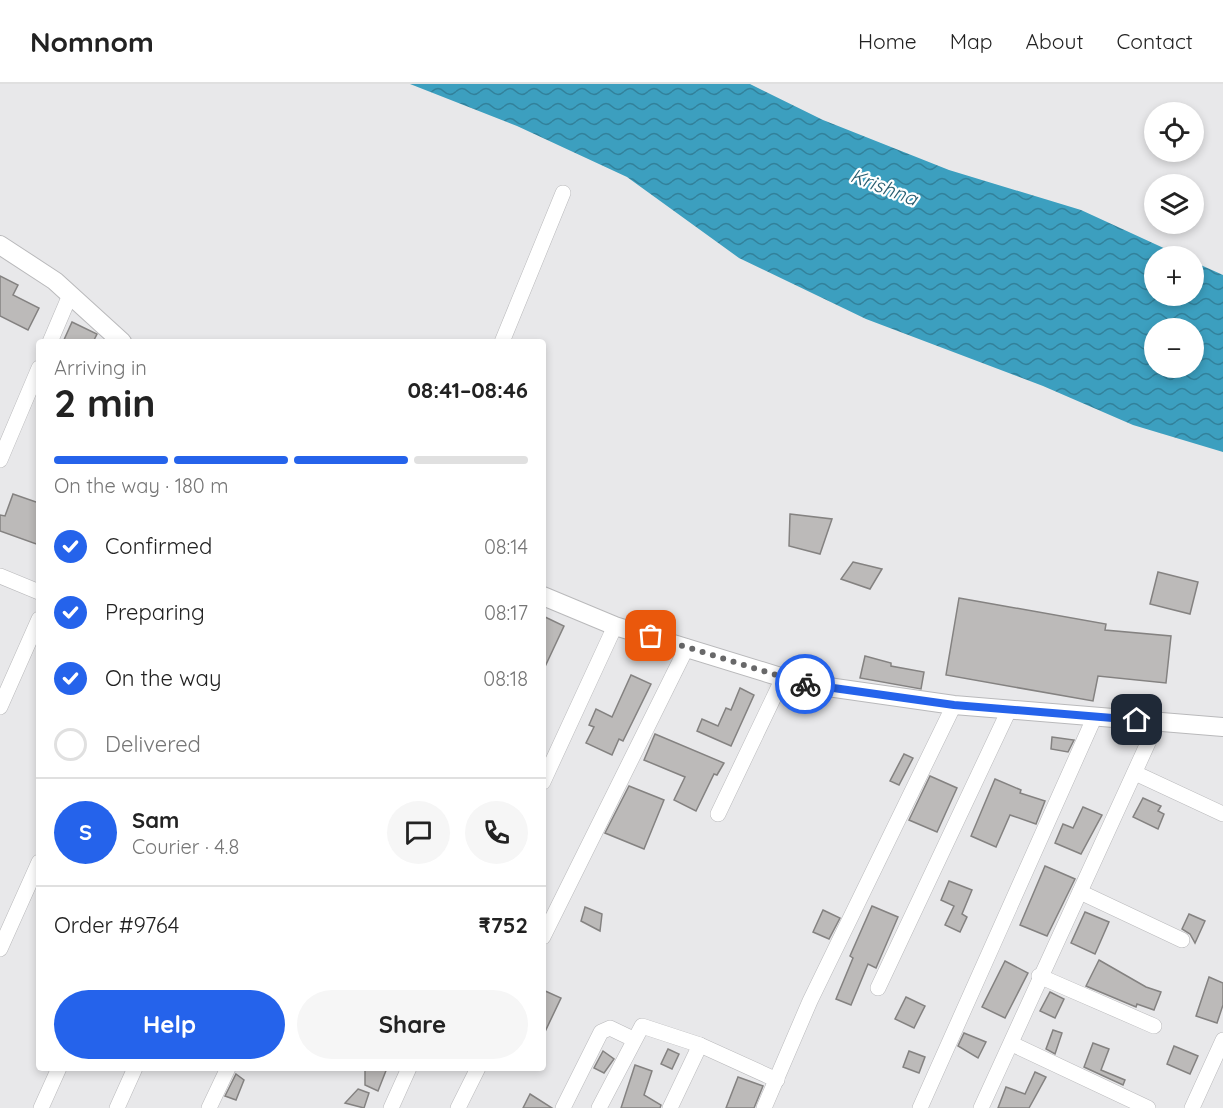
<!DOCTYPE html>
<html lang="en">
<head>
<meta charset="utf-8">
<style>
  :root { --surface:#fff; --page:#f6f6f6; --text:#222; --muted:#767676; --line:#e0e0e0; --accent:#2563eb }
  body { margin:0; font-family:Quicksand,sans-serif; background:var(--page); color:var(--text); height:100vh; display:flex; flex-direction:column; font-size:22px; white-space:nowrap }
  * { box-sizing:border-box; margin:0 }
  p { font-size:20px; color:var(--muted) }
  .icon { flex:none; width:33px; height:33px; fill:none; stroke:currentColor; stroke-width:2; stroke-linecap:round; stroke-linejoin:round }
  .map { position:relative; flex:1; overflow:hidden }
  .panel { position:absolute; left:36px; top:255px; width:510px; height:732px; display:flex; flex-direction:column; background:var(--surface); border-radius:6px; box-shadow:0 3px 9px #0003 }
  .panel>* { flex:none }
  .fabs { position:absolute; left:1144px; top:18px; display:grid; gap:12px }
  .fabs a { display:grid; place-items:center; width:60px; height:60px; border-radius:50%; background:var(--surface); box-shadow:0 3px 9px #0003; font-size:30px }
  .pin { position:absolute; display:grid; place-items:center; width:51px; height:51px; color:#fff; margin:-26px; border-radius:12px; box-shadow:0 3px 9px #0006 }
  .courier { position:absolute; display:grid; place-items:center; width:60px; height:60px; margin:-30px; border:4px solid #2563eb; border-radius:50%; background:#fff; color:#222; box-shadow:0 2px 8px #0007 }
  .head em { font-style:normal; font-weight:800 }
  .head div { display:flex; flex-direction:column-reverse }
  .head { display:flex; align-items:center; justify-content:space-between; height:102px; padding:0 18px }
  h1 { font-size:39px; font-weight:800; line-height:45px }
  .bar { display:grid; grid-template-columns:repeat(4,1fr); gap:9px 6px; align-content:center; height:72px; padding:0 18px }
  .bar i { height:8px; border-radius:4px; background:var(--line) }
  .bar .on { background:var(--accent) }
  .bar p { grid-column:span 4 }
  .line { display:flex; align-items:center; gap:15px; padding:0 18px; border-top:2px solid var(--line) }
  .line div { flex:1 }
  .round { display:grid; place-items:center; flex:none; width:63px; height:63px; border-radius:32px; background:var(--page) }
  ol { padding:0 18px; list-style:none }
  li { display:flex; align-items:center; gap:18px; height:66px }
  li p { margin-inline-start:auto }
  li .icon { padding:6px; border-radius:50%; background:var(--accent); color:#fff; stroke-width:4 }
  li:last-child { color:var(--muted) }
  li i { width:33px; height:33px; border:3px solid var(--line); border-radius:50% }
  .cta { display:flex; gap:12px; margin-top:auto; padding:12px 18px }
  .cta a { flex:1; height:69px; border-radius:36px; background:var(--accent); color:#fff; font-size:24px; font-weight:800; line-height:69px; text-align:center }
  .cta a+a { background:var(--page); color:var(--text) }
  header { display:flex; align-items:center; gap:36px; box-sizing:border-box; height:84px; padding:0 30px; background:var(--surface); border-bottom:2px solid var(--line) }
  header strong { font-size:28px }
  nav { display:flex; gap:33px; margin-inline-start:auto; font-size:21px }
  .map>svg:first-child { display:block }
  .water { fill:url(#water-waves); fill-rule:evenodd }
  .building { fill:#bcbab9; stroke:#848281; stroke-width:1.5 }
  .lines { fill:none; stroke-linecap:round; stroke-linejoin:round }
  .minor-casing { stroke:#b9b9bb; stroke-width:16 }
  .tertiary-casing { stroke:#b9b9bb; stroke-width:20 }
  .minor { stroke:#fff; stroke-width:15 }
  .tertiary { stroke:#fff; stroke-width:18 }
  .done { stroke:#686869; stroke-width:6; stroke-dasharray:0 10.8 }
  .route { stroke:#2563eb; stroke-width:8 }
  .labels { text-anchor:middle; stroke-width:4.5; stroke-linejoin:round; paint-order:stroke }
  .water-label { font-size:20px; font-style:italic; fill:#2a5e70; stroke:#fff }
</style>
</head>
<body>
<header>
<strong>Nomnom</strong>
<nav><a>Home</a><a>Map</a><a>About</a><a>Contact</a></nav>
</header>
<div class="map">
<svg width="1223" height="1024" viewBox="0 0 1223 1024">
  <defs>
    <pattern id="water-waves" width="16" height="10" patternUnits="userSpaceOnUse" patternTransform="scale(1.5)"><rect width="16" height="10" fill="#3c9fbf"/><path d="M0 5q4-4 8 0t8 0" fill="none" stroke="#32819b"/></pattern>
  </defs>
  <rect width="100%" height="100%" fill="#e8e8ea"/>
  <path class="water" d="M410,0H750L823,36L949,86L1081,126L1181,172H1155V212H1194V178L1223,191V368L1133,341L1043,302L866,235L739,174L627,93L517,42ZM1155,244H1194V284H1155Z"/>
  <g class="building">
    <polygon points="0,192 18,201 13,211 39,224 28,246 0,232"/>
    <polygon points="72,238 97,250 93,258 63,258"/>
    <polygon points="13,410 39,419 39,461 0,447 0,431 5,432"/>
    <polygon points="790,430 832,435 820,470 789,462"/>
    <polygon points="853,478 882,485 870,505 841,495"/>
    <polygon points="1158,488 1198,498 1190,530 1150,520"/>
    <polygon points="959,514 1106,540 1105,546 1171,552 1166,599 1098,592 1093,617 946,591"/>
    <polygon points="543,532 564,542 543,587"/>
    <polygon points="865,572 891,579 891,582 924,588 921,605 860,594"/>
    <polygon points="631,591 651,600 623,657 619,655 612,671 586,659 594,643 589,641 596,625 612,633"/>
    <polygon points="740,604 754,611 731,662 697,647 702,635 718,642 726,624 731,626"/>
    <polygon points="655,650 724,679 717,691 714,690 696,727 674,716 685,693 644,676"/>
    <polygon points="1052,653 1074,656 1068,668 1051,665"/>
    <polygon points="904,670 913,674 899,701 890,697"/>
    <polygon points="930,692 957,704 937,748 909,736"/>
    <polygon points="995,695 1021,706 1020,709 1045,717 1036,740 1010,731 996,763 971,752"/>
    <polygon points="629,702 664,716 644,765 605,749"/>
    <polygon points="1143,714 1161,722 1158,727 1164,730 1158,745 1133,733"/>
    <polygon points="1083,723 1102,731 1081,770 1055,759 1063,740 1073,744"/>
    <polygon points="1045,782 1075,795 1047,852 1020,841"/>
    <polygon points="949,797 972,806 962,830 967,833 960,848 945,841 954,822 941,816"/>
    <polygon points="872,822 898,833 876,884 868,880 851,921 836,915 853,874 850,872"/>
    <polygon points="585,823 602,830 600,847 581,837"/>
    <polygon points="823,826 840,834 829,855 813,848"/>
    <polygon points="1085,828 1109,838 1095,870 1071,859"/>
    <polygon points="1189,830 1205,837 1195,859 1190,850 1182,845"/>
    <polygon points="1099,876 1146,903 1161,908 1154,926 1137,920 1136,923 1086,902"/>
    <polygon points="1005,877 1028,889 1005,934 982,923"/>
    <polygon points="1209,893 1223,899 1223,921 1217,939 1196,932"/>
    <polygon points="543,906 561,914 543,952"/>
    <polygon points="1050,908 1064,915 1055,934 1040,927"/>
    <polygon points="906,913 925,922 914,944 895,935"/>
    <polygon points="1053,946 1062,949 1055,970 1046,965"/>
    <polygon points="964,949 986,958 978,974 958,962"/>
    <polygon points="1093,959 1109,965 1101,986 1125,996 1123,1001 1084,983"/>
    <polygon points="1174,962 1198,972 1190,990 1167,980"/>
    <polygon points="668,965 679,970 672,985 661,980"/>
    <polygon points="603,967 614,975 604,989 594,984"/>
    <polygon points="909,967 925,973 919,989 903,983"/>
    <polygon points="635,981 652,987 644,1011 661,1021 660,1024 621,1024"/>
    <polygon points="365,984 387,984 378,1007 365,1001"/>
    <polygon points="1035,988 1046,993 1029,1024 998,1024 1006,1003 1025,1010"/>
    <polygon points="236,990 244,996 236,1016 225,1012"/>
    <polygon points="738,993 763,1002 754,1024 726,1024"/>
    <polygon points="358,1005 369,1009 364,1024 345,1019"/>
    <polygon points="530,1010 552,1024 523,1024"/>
  </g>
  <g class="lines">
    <defs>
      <g id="minor">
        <polyline points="50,258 70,211"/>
        <polyline points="502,258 563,109"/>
        <polyline points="0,376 39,284"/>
        <polyline points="0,492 39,508"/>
        <polyline points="0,623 39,535"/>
        <polyline points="1135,689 1223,730"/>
        <polyline points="543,698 615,542"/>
        <polyline points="718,730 783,594"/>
        <polyline points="1080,808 1182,856"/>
        <polyline points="543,853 687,563"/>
        <polyline points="0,865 39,778"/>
        <polyline points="1039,892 1154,942"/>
        <polyline points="878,904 1009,626"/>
        <polyline points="1012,960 1148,1024"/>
        <polyline points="41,1024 59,984"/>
        <polyline points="117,1024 135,984"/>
        <polyline points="209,1024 228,984"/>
        <polyline points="391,1024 409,984"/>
        <polyline points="458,1024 478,984"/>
        <polyline points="563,1024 601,948 610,944 633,955"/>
        <polyline points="599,1024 642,942 700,961 777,996"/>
        <polyline points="670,1024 700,961"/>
        <polyline points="764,1024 810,917 954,621"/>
        <polyline points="920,1024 1095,632"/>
        <polyline points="981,1024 1158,637"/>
        <polyline points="1192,1024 1223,956"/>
      </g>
      <g id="tertiary">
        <polyline points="0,161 55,197 122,258"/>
        <polyline points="543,512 615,542 800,599 954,621 1223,643"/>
      </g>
    </defs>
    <use href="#minor" class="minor-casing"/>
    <use href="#tertiary" class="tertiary-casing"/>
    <use href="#minor" class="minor"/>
    <use href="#tertiary" class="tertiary"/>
  </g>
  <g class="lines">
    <polyline class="done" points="651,552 805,600"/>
    <polyline class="route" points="805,600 954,621 1137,636"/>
  </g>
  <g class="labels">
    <g class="water-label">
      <text transform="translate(884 103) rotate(21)" y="7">Krishna</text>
    </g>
  </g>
</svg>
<div class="fabs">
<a><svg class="icon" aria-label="locate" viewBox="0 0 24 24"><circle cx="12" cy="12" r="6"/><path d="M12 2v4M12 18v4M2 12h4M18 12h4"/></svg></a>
<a><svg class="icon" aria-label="layers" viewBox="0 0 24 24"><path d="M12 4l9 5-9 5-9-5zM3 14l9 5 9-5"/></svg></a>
<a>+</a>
<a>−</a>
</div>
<div class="pin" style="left:651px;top:552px;background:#ea580c"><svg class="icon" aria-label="bag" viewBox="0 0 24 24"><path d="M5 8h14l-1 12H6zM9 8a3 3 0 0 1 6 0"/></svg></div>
<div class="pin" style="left:1137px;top:636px;background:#1f2937"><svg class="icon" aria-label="home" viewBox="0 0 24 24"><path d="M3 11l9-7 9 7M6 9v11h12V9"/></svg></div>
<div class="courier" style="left:805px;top:600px"><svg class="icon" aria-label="bike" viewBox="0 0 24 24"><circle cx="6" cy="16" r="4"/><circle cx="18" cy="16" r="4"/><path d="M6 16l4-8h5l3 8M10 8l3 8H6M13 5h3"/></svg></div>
<section class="panel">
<div class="head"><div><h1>2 min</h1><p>Arriving in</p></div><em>08:41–08:46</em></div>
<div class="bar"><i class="on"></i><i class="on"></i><i class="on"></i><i></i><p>On the way · 180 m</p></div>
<ol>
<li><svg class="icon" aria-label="check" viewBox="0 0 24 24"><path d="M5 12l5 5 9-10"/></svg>Confirmed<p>08:14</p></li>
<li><svg class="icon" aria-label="check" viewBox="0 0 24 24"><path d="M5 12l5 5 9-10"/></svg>Preparing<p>08:17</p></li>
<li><svg class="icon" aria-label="check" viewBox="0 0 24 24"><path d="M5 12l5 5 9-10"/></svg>On the way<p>08:18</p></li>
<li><i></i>Delivered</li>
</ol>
<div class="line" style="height:108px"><b class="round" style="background:var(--accent);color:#fff">S</b><div><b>Sam</b><p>Courier · 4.8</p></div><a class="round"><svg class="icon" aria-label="chat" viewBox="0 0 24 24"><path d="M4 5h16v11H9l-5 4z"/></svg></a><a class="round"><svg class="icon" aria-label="phone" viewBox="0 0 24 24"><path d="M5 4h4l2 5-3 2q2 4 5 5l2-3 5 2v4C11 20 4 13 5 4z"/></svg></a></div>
<div class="line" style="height:78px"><div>Order #9764</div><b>₹752</b></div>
<div class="cta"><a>Help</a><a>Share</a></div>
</section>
</div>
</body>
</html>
